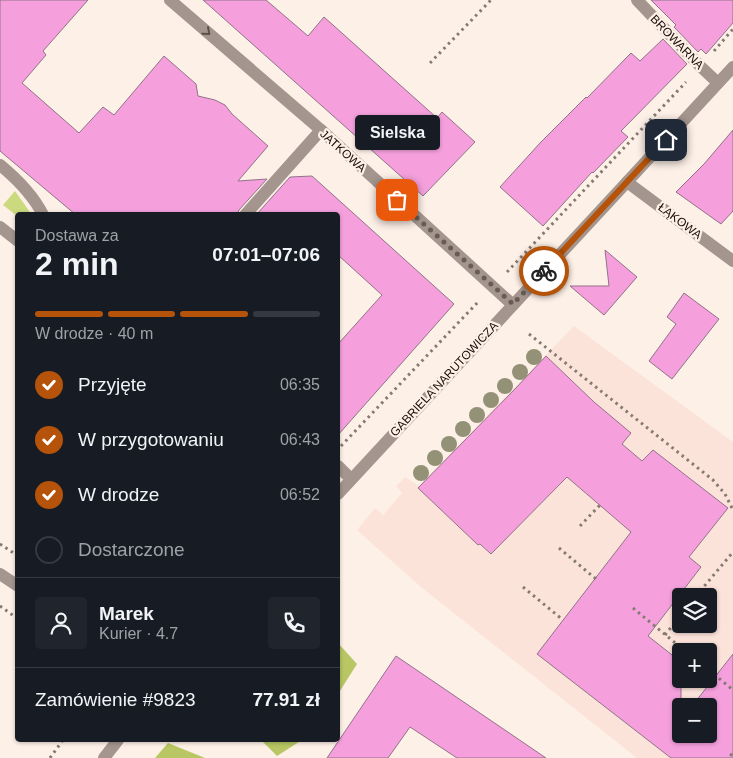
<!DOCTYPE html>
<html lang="pl">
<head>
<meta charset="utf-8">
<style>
  :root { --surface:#171b24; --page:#20242c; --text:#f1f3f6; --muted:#9ea1a6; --line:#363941; --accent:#b45309 }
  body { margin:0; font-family:Arial,sans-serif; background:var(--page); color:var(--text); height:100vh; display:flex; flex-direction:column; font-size:19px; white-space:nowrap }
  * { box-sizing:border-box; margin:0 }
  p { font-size:16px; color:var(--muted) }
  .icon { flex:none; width:28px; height:28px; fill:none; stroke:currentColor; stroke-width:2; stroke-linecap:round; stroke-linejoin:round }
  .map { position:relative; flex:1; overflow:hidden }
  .drawer { position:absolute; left:15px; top:212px; width:325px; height:530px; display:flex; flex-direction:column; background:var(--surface); border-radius:5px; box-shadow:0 1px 4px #0004 }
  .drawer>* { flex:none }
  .tools { position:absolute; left:672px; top:588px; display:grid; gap:10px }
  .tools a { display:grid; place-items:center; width:45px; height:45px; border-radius:5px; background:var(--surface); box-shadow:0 1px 4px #0004; font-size:25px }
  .pin { position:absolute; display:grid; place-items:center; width:42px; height:42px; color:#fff; margin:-21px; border-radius:10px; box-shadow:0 2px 8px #0006 }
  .courier { position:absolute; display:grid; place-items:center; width:50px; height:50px; margin:-25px; border:4px solid #b45309; border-radius:50%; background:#fff; color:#222; box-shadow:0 1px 6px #0007 }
  .bubble { position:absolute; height:35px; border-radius:5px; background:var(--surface); box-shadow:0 1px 4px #0004; font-size:16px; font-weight:800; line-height:35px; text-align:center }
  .summary em { font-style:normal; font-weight:800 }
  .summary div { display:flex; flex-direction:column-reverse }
  .summary { display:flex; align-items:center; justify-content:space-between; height:85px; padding:0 20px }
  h1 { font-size:32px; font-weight:800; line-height:38px }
  .bar { display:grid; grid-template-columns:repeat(4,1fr); gap:8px 5px; align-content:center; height:60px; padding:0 20px }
  .bar i { height:6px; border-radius:4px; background:var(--line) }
  .bar .current { background:var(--accent) }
  .bar p { grid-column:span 4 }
  .line { display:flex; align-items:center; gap:12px; padding:0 20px; border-top:1px solid var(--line) }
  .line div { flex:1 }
  .round { display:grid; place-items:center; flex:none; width:52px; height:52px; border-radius:5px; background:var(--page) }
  ol { padding:0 20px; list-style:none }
  li { display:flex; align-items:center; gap:15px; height:55px }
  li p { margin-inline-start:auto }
  li .icon { padding:5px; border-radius:50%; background:var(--accent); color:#fff; stroke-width:4 }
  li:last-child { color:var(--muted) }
  li i { width:28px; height:28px; border:2px solid var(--line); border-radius:50% }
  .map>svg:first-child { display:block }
  .education { fill:#fce3da; fill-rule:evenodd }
  .green { fill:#cbd97f }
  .forest { fill:#b8c763 }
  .building { fill:#f5a0dd; stroke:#907387 }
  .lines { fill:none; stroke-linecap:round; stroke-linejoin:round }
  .path { stroke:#857a72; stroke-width:3; stroke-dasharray:2.5 4; stroke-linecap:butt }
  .minor { stroke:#a4958e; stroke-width:12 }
  .tertiary { stroke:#a4958e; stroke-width:12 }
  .tree { fill:#939176 }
  .oneway { stroke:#5e524a }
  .done { stroke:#685d55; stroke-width:5; stroke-dasharray:0 9 }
  .route { stroke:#b45309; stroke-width:6 }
  .labels { text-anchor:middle; stroke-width:4.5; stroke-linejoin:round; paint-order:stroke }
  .street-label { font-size:12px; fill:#180e07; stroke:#fdf0e7 }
</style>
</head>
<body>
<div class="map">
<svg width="733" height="758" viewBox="0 0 733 758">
  <rect width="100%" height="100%" fill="#fdf0e7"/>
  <path class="education" d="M574,326L733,442V758H637L422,588L357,530L375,508L383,515L402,493L396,486L405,477L419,486ZM681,596H709V624H681ZM681,651H709V679H681ZM681,706H709V734H681Z"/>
  <polygon class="green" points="15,191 32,215 18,215 17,216 3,205"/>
  <g class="forest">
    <polygon points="338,643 357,664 338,694"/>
    <polygon points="261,740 302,740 277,756"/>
    <polygon points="168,743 205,758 155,758"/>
  </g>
  <g class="building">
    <polygon points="0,0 88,0 43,51 46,55 22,83 79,133 103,107 114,115 164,56 196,84 198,96 215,100 225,105 232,114 268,146 238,181 267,179 239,210 237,215 76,215 0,151"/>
    <polygon points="203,0 266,0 308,36 324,17 437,118 442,112 475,142 423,196"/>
    <polygon points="651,0 733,0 733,23 706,54 701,49 698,52 674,27 676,25"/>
    <polygon points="663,39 687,64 621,131 628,137 593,173 592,172 543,226 500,187 540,143 586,97 587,98 631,53 640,61"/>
    <polygon points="733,130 733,211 721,224 676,192 704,164"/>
    <polygon points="312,176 454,304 338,435 338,344 382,295 338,255 338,215 256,215 290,177"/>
    <polygon points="605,250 637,277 604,315 570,286 609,286"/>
    <polygon points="684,293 719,319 672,379 649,361 676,324 667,317"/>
    <polygon points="546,356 594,402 631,433 622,444 642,461 653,450 728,508 689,557 701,567 648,636 681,662 681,734 709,734 709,706 692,706 733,654 733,758 671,758 537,654 631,532 567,477 491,554 480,544 478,545 418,488 514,390"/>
    <polygon points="396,656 546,758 457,758 410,727 388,758 327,758"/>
  </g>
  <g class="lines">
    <g class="path">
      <polyline points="714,51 733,29"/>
      <polyline points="430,63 491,0"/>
      <polyline points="507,272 686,82"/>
      <polyline points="529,334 713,480 725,494 733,510"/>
      <polyline points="341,446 478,302"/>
      <polyline points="580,526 600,505"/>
      <polyline points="0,544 18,556"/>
      <polyline points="559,548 596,579"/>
      <polyline points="523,587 563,620"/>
      <polyline points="696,596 733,552"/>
      <polyline points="0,606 18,619"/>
      <polyline points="633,608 685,651"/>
      <polyline points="665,635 681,615"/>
      <polyline points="709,670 733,690"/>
      <polyline points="730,754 733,756"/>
      <polyline points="50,758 63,740"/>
    </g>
    <g class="minor">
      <polyline points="170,0 321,130 513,305"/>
      <polyline points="637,0 700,66 718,83"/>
      <path d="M0,165C17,179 33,195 43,215"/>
      <polyline points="627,182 733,261"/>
      <polyline points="245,215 321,130"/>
      <polyline points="0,227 18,241"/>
      <polyline points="338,466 351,479"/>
      <polyline points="0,574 18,586"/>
    </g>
    <g class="tertiary">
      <polyline points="338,494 627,182 733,67"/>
      <polyline points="104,758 118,740"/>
    </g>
  </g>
  <g class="tree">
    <circle cx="534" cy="357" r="8"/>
    <circle cx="520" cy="372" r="8"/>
    <circle cx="505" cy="386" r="8"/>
    <circle cx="491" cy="400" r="8"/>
    <circle cx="477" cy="415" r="8"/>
    <circle cx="463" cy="429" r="8"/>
    <circle cx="449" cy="444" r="8"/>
    <circle cx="435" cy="458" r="8"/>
    <circle cx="421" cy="473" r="8"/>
  </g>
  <defs><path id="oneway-chevron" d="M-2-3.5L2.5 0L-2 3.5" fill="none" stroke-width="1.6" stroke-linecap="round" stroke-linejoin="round" transform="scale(1.25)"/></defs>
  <use class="oneway" href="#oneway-chevron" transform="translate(207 32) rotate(41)"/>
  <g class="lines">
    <polyline class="done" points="397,200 513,304 544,271"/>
    <polyline class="route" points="544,271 666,140"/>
  </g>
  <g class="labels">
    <g class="street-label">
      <text transform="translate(677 42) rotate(46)" y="4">BROWARNA</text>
      <text transform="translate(343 151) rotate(42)" y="4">JATKOWA</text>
      <text transform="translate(680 221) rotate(37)" y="4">ŁĄKOWA</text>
      <text transform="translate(444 379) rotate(-47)" y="4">GABRIELA NARUTOWICZA</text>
    </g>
  </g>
</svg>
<div class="tools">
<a><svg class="icon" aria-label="layers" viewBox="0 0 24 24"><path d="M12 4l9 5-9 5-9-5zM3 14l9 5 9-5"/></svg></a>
<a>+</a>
<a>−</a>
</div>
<div class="pin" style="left:397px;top:200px;background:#ea580c"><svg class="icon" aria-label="bag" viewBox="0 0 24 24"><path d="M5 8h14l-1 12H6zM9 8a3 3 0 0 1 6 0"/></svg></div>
<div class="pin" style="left:666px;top:140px;background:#1f2937"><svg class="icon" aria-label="home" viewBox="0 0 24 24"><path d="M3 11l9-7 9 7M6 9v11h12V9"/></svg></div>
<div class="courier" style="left:544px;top:271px"><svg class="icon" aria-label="bike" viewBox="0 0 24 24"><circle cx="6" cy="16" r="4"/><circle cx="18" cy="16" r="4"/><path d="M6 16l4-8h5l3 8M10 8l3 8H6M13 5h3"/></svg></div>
<div class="bubble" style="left:355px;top:115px;width:85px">Sielska</div>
<section class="drawer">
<div class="summary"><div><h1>2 min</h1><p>Dostawa za</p></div><em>07:01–07:06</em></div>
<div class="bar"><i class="current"></i><i class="current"></i><i class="current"></i><i></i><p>W drodze · 40 m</p></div>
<ol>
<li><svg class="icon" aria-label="check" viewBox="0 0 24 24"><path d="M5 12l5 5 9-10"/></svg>Przyjęte<p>06:35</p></li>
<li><svg class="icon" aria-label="check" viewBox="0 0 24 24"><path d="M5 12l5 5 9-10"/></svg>W przygotowaniu<p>06:43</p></li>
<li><svg class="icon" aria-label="check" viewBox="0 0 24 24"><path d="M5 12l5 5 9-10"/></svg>W drodze<p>06:52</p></li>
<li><i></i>Dostarczone</li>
</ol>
<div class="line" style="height:90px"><a class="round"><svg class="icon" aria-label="person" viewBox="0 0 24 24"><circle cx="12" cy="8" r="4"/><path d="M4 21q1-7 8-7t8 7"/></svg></a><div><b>Marek</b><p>Kurier · 4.7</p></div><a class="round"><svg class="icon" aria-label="phone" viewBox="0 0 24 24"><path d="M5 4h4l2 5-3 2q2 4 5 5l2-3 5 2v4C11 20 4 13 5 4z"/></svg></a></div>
<div class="line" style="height:65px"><div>Zamówienie #9823</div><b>77.91 zł</b></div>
</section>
</div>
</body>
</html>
